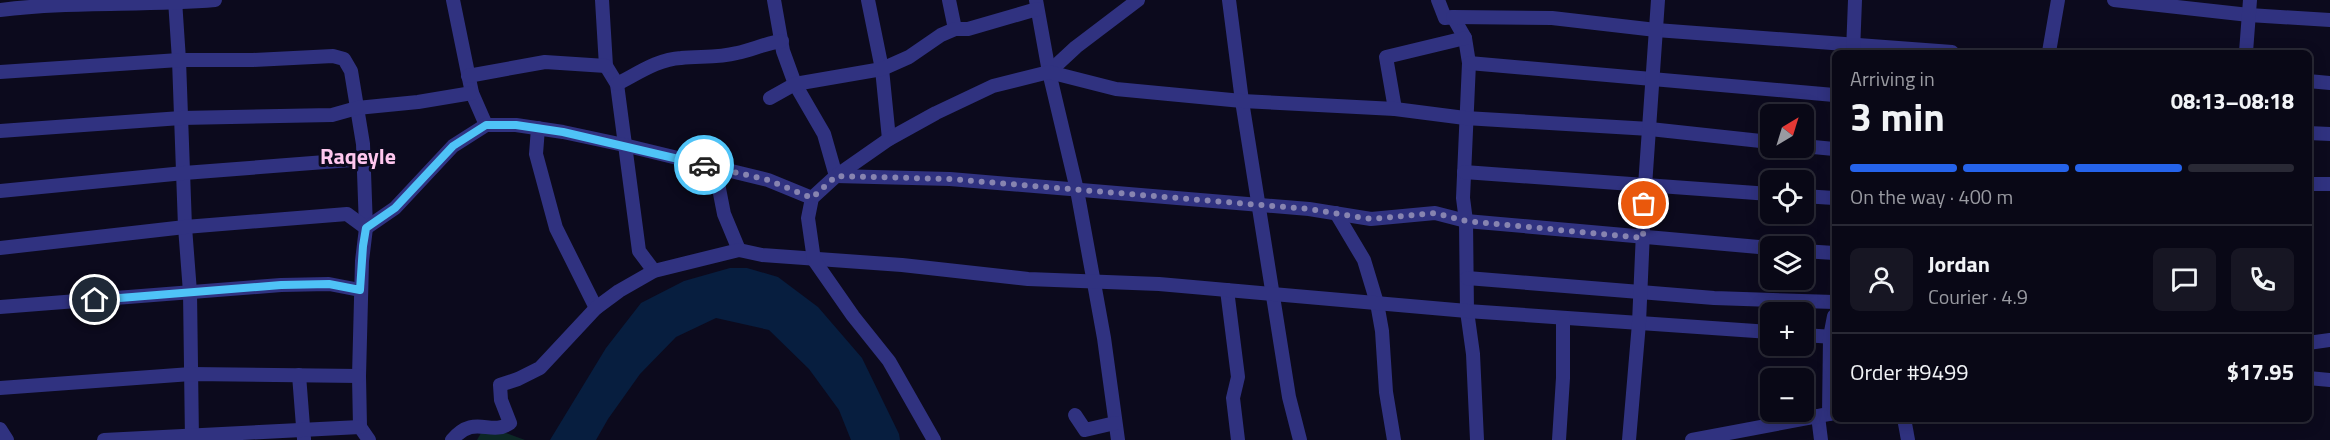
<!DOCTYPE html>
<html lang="en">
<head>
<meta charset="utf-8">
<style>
  :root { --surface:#090816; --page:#171623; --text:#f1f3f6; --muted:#999aa1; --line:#292935; --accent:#2563eb }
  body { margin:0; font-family:"Titillium Web",sans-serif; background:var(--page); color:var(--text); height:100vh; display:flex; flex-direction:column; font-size:22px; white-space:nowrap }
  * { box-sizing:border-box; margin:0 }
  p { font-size:20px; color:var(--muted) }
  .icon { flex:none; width:33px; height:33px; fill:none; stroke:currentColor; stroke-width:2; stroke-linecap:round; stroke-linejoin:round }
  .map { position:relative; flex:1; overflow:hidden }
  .drawer { position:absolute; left:1832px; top:50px; width:480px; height:372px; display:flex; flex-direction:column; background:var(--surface); border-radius:9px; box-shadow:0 3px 15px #0003,0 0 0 2px var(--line) }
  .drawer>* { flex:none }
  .needle { width:39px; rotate:38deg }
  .controls { position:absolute; left:1760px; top:104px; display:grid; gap:12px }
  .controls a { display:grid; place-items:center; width:54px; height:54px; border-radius:9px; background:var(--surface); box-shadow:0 3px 15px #0003,0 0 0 2px var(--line); font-size:30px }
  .pin { position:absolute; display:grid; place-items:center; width:51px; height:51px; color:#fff; margin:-26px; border:3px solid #fff; border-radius:50%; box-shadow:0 2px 6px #0007 }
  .courier { position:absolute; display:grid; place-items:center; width:60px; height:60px; margin:-30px; border:4px solid #4fc3f7; border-radius:50%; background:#fff; color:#222; box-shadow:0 2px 8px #0007 }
  .head em { font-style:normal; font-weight:700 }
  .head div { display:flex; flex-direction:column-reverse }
  .head { display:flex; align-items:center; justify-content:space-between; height:102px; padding:0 18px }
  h1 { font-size:39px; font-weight:700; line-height:45px }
  .bar { display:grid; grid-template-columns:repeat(4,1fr); gap:9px 6px; align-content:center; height:72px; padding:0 18px }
  .bar i { height:8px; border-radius:4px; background:var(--line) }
  .bar .current { background:var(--accent) }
  .bar p { grid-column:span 4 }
  .line { display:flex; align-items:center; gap:15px; padding:0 18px; border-top:2px solid var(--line) }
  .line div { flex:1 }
  .round { display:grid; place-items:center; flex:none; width:63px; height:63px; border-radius:9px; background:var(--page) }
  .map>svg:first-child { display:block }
  .green { fill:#0c2725 }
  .water { fill:#071e3f }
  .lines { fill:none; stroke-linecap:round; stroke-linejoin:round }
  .minor { stroke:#303280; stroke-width:14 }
  .done { stroke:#8784b0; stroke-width:6; stroke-dasharray:0 10.8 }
  .route { stroke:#4fc3f7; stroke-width:8 }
  .labels { text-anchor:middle; stroke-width:6; stroke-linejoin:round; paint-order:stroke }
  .district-label { font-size:22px; font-weight:bold; fill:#ffc7ee; stroke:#0c0a1d }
</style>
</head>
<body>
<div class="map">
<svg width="2330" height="440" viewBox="0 0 2330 440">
  <rect width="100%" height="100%" fill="#0c0a1d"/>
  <polygon class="green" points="481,433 506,433 525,440 477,440"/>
  <polygon class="water" points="730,268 747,268 778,277 818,307 862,358 899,434 900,440 851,440 839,410 809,369 769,330 716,318 676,337 640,374 608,419 596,440 550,440 606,348 641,303 684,281"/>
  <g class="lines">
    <g class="minor">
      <polyline points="175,0 179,60 185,227 190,292 192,440"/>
      <polyline points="453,0 472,93 486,125"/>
      <polyline points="602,0 606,66 617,84 639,251 654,271"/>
      <polyline points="774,0 783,51 795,84 824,134 836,176 950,179 1309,209 1371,219 1435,213 1466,221 1770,248"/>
      <polyline points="868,0 882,69 889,139"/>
      <polyline points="949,0 955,29"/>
      <polyline points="1036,0 1049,72 1077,190 1094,283 1104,338 1118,440"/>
      <polyline points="1229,0 1242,101 1289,397 1300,440"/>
      <polyline points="1438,0 1445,18 1453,17 1465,38 1469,63 1463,198 1466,221 1467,311 1473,354 1477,440"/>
      <polyline points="2114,0 2249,15 2330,20"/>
      <path d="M0,10C71,1 144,6 215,0"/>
      <polyline points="1453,17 1552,18 1656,30 1952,52"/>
      <polyline points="1853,52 1855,0"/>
      <polyline points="2049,52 2058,0"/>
      <polyline points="2246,52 2250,0"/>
      <polyline points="1469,63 1834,95"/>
      <polyline points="0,72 179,60 253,60 333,56 344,59 351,71 363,144 366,228 362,261 359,376 360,427 369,440"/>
      <polyline points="1049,72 1076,47 1138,0"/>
      <polyline points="468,76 545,62 606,66"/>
      <polyline points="2308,81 2330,83"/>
      <path d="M617,84C637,74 658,59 681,58C700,56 718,58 737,53C752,50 766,43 782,41"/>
      <polyline points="770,98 795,84 882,69 909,57 941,35 955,29 968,29 1037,9"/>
      <polyline points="1395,109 1386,57 1465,38"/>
      <polyline points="538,128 536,154 556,228 596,308"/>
      <polyline points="0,131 181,118 332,115 357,108 418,102 472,93"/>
      <polyline points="2308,133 2330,134"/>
      <polyline points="1803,146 1834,149"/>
      <polyline points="715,168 724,214 739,250"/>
      <polyline points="1464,172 1770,194"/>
      <polyline points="2308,184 2330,184"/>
      <polyline points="0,191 184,173 364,159"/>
      <polyline points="1803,196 1834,198"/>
      <polyline points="1336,213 1364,260 1377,303 1382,331 1386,392 1394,440"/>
      <polyline points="0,248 185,227 347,214 366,228 395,208 453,146 486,125 516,125 563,132 624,145 768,180 812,198"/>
      <polyline points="1803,251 1834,253"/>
      <polyline points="1467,278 1714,298 1834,302"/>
      <polyline points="1227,290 1238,377 1233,398 1238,440"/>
      <polyline points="0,307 281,285 329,284 360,290"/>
      <polyline points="1803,335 1834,337"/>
      <polyline points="2308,343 2330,340"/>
      <polyline points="299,375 304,439"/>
      <polyline points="2308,378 2330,380"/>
      <polyline points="0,388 191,374 359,376"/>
      <polyline points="1829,414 1830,337 1834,316"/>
      <polyline points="1075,415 1085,430 1115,423"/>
      <polyline points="1818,416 1821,440"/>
      <polyline points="1904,418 1908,440"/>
      <polyline points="0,429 7,440"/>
      <polyline points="104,440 360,427"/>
      <path d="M452,440C475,413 490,437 510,423L501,400L500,385L518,379L540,368L596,308L619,291L654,271L739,250L762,255L902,265L1028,279L1159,284L1467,311L1770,332"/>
      <polyline points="934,440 889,361 853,316 814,260 808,218 812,198 836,176 889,139 936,113 993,86 1049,72 1116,89 1242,101 1395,109 1465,118 1650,129 1770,142"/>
      <polyline points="1559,440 1563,378 1563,318"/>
      <polyline points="1629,440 1639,323 1645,186 1658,0"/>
      <polyline points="1692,440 1834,413"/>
    </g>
  </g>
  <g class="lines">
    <polyline class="done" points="704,165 768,180 812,198 836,176 950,179 1309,209 1371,219 1435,213 1466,221 1643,238 1644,204"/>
    <polyline class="route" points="95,300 281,285 329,284 360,290 363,246 366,228 395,208 453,146 486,125 516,125 563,132 704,165"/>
  </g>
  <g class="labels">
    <g class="district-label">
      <text x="358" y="164">Raqeyle</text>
    </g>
  </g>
</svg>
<div class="controls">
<a><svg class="needle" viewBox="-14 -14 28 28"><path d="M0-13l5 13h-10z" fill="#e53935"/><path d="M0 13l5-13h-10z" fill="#999aa1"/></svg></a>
<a><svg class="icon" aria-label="locate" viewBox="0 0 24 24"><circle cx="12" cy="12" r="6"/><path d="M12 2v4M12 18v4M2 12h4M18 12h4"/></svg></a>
<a><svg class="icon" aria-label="layers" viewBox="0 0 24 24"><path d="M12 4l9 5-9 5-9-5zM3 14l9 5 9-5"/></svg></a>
<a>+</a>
<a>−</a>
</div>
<div class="pin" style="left:1644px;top:204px;background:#ea580c"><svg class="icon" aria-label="bag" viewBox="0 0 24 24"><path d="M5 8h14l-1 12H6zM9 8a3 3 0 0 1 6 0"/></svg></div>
<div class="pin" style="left:95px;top:300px;background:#1f2937"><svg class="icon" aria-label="home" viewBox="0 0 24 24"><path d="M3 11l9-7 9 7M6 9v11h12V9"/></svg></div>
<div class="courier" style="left:704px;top:165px"><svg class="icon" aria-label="car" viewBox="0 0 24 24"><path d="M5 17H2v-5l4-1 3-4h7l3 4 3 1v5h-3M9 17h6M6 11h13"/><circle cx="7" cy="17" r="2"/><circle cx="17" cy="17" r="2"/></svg></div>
<section class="drawer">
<div class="head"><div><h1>3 min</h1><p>Arriving in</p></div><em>08:13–08:18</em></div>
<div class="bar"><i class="current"></i><i class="current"></i><i class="current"></i><i></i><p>On the way · 400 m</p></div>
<div class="line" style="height:108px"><a class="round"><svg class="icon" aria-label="person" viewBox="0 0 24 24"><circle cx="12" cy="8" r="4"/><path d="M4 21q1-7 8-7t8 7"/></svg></a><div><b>Jordan</b><p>Courier · 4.9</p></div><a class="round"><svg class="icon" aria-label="chat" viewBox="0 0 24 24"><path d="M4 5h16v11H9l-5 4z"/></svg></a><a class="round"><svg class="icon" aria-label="phone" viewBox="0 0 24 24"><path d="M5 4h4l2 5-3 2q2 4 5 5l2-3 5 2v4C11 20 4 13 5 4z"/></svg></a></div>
<div class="line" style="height:78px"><div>Order #9499</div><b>$17.95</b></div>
</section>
</div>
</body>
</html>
